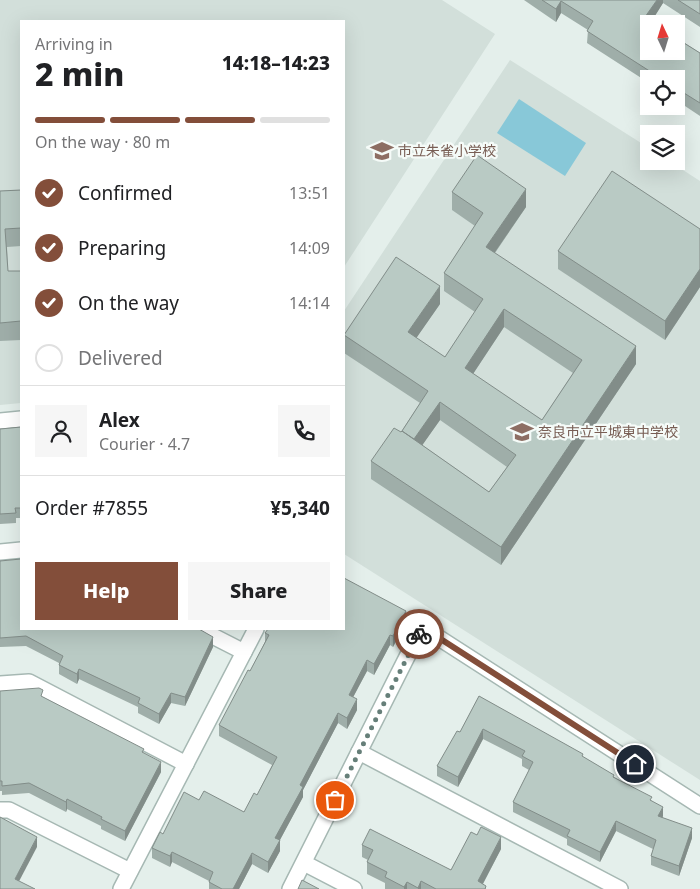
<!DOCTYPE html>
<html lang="en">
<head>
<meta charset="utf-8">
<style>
  :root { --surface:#fff; --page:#f6f6f6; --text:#202124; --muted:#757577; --line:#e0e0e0; --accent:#834e3a }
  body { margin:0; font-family:"Noto Sans","Noto Sans JP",sans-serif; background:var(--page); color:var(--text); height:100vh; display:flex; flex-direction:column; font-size:19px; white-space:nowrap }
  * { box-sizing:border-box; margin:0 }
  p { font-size:16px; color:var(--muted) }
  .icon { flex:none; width:28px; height:28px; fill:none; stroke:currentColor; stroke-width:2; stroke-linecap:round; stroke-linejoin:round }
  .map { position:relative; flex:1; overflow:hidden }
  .panel { position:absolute; left:20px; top:20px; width:325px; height:610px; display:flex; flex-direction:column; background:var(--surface); border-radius:0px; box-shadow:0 5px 20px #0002 }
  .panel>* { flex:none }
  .needle { width:32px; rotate:356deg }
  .tools { position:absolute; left:640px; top:15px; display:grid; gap:10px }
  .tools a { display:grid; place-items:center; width:45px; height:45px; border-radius:0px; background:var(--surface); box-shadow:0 5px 20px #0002; font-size:25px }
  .pin { position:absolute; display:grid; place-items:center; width:42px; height:42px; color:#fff; margin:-21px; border:2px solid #fff; border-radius:50%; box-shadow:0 1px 5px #0007 }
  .courier { position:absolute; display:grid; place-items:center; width:50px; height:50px; margin:-25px; border:4px solid #834e3a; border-radius:50%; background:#fff; color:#222; box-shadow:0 1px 6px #0007 }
  .summary em { font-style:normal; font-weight:800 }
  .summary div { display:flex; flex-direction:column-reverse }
  .summary { display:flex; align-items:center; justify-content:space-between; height:85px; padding:0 15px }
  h1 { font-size:32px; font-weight:800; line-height:38px }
  .bar { display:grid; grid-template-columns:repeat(4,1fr); gap:8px 5px; align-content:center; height:60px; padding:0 15px }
  .bar i { height:6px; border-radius:4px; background:var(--line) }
  .bar .selected { background:var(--accent) }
  .bar p { grid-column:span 4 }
  .line { display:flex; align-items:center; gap:12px; padding:0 15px; border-top:1px solid var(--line) }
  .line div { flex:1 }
  .round { display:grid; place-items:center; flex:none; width:52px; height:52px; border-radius:0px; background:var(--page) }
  ol { padding:0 15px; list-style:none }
  li { display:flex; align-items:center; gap:15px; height:55px }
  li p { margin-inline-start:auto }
  li .icon { padding:5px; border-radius:50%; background:var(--accent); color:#fff; stroke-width:4 }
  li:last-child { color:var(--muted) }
  li i { width:28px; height:28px; border:2px solid var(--line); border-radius:50% }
  .cta { display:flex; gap:10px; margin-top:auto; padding:10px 15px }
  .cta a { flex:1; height:58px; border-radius:0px; background:var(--accent); color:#fff; font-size:20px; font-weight:800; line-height:58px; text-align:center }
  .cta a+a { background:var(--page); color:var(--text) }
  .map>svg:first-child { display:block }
  .built { fill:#d2dfda }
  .water { fill:#88c8d8 }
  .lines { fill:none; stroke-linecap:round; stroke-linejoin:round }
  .street-casing { stroke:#a6b8b3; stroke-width:18 }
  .street { stroke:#fff; stroke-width:15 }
  .wall { fill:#9faea9; fill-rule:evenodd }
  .shaded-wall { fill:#828d89 }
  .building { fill:#b9cac4; stroke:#828d89; fill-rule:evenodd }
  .done { stroke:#667f79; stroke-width:5; stroke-dasharray:0 9 }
  .route { stroke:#834e3a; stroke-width:6 }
  .labels { text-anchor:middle; stroke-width:4.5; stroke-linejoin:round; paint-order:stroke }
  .education-label { font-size:14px; fill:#785e54; stroke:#f5fbf8; text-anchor:start }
</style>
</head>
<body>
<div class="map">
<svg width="700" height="889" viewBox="0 0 700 889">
  <rect width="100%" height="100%" fill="#e4efeb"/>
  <g class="built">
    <polygon points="0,0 442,0 495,34 344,267 344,21 21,21 21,403 0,405"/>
    <polygon points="510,60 649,148 649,161 669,161 700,181 700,780 344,554 344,311"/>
  </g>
  <polygon class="water" points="519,99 586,143 565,176 497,133"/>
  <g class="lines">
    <defs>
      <g id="street">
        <polyline points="0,421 21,419"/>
        <polyline points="0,552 21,550"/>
        <polyline points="199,629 244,652"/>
        <polyline points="0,684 29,682 186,764"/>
        <polyline points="359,752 620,889"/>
        <polyline points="0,810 9,810 130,871"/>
        <polyline points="304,863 354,889"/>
        <polyline points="121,889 256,629"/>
        <polyline points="290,889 422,627 700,806"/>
      </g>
    </defs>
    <use href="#street" class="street-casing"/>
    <use href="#street" class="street"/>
  </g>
  <g class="wall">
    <polygon points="524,0 700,0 700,27 663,3 651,21 700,53 700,116 676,100 676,79 649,79 649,83 587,43 588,30 561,13 556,22"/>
    <polygon points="21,190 21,246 7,247 8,271 21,271 21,340 0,341 0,191"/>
    <path d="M452,192L526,207L495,253L636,364L501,565L371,479V461L401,432L420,403L344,353V335L440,304L416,338L445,357L475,312L444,291V273L475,226L452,210ZM504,327L573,373L542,420L473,374ZM440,420L507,467L489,492L422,445Z"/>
    <polygon points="700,229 700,287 665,340 558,269 558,251"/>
    <polygon points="21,427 21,518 16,518 16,523 0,524 0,429"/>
    <polygon points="0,561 213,647 185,706 171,703 159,724 138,713 138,707 79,679 77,684 59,674 59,663 26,646 0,647"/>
    <polygon points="406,622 393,647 390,645 374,675 367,671 353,697 357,710 347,729 338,723 303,790 303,797 280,840 280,851 268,873 252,864 239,889 209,889 209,881 172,862 170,867 152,858 152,848 163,834 199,800 244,812 257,795 272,765 219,736 219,725 250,671 265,642 265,633"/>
    <polygon points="0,691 43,697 144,753 161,772 125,841 101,829 101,826 67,809 66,812 29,793 2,795 2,791 0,791"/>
    <polygon points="479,696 583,757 652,801 663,816 662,818 692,838 679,876 651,865 651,856 653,849 616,831 600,862 567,845 567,839 513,812 513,802 529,770 522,766 522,759 483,739 458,787 437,776 437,766 460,732"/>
    <polygon points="362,845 451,870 501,849 483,884 486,889 385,889 385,883 367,874 367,862 368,860 362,857"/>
  </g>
  <g class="shaded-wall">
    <polygon points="657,0 663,0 663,3 650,24 645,17"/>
    <polygon points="561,1 561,13 556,22 556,9"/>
    <polygon points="526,189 526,207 486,265 486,247"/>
    <polygon points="700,269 700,287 665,340 665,321"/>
    <polygon points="440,286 440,304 408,350 408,332"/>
    <polygon points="504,309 504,327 465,386 465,368"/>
    <polygon points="636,346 636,364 501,565 501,547"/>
    <polygon points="440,402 440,420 414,457 414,439"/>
    <polygon points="406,611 406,622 393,647 393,636"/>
    <polygon points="390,635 390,645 374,675 374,664"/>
    <polygon points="213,637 213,647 185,706 185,697"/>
    <polygon points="367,660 367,671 349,705 349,695"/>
    <polygon points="79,669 79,679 77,684 77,674"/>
    <polygon points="171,693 171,703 159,724 159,714"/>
    <polygon points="357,699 357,710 347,729 347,718"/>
    <polygon points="338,713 338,723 303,790 303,797 275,849 275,838 300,785"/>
    <polygon points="483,729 483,739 458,787 458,777"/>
    <polygon points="161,762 161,772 125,841 125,831"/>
    <polygon points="67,799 67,809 66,812 66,802"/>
    <polygon points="663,807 663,816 658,826 658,816"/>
    <polygon points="616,821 616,831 600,862 600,852"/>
    <polygon points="692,828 692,838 679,876 679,866"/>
    <polygon points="37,837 37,847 15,889 15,879"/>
    <polygon points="501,837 501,849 480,889 478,881"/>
    <polygon points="280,840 280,851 268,873 268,862"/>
    <polygon points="172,852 172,862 170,867 170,856"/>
    <polygon points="252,853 252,864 239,889 233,889"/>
    <polygon points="421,881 421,889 418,889 418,888"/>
    <polygon points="407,882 407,889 404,889 404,887"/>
  </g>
  <g class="building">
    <polygon points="542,0 657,0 645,17 655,24 649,24 649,51 676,51 676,38 700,53 700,103 676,88 676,79 662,79 587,31 593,21 561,1 556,9"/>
    <polygon points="678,0 700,0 700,14"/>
    <path d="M477,155L526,189L486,247L636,346L501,547L371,461L394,428L401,432L402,431L489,492L516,455L440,402L414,439L402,431L428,391L344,335L396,257L440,286L408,332L445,357L483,299L444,273L483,213L452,192ZM504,309L582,360L542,420L465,368Z"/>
    <polygon points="612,171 700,229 700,269 665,321 558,251"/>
    <polygon points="21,190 21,228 5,229 8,271 21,271 21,321 0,323 0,191"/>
    <polygon points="21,427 21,508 15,508 16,513 0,514 0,429"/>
    <polygon points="21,559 21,629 199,629 213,637 185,697 171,693 159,714 138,703 140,698 79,669 77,674 59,665 63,656 26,636 0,638 0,561"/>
    <polygon points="344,578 406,611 393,636 390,635 374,664 367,660 349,695 357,699 347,718 338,713 300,785 303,787 275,838 280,840 268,862 252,853 233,889 222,889 209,882 213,872 172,852 170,856 152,848 160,832 163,834 184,792 199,800 204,791 244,812 254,793 257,795 277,757 219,725 248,670 250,671 269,635 265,633 268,629 344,629"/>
    <polygon points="39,688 43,690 41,696 144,749 142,752 161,762 125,831 101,819 102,817 67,799 66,802 29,783 2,786 2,781 0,781 0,691"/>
    <polygon points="479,696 583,754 582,756 614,775 613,777 652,797 650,800 663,807 658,816 692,828 679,866 651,856 656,840 616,821 600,852 567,836 570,830 513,802 533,762 522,756 525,751 483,729 458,777 437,766 457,731 460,732"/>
    <polygon points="0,817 37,837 15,879 35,889 0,889"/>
    <polygon points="481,827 501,837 478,881 486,886 485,889 436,889 421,881 418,888 407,882 404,887 385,877 387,872 367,862 373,850 362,845 370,829 451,870 471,832 477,835"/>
    <polygon points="302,880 319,889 298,889"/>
  </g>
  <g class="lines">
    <polyline class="done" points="335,800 419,634"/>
    <polyline class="route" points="419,634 422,627 635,764"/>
  </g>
  <defs>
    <symbol id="school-bare" viewBox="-9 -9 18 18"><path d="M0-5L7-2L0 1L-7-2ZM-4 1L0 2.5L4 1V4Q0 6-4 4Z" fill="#8d6e63" stroke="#f5fbf8" stroke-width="2.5" paint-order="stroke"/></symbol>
  </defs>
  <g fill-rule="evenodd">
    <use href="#school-bare" x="366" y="135" width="32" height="32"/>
    <use href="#school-bare" x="506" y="416" width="32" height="32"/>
  </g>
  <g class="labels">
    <g class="education-label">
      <text x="398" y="156">市立朱雀小学校</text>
      <text x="538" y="437">奈良市立平城東中学校</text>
    </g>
  </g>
</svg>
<div class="tools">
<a><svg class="needle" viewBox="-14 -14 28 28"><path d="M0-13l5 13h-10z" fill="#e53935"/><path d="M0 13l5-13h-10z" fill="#757577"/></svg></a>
<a><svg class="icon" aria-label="locate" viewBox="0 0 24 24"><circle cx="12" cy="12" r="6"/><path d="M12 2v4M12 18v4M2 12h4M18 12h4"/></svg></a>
<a><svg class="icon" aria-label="layers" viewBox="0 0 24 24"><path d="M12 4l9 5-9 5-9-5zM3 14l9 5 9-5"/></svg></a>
</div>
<div class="pin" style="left:335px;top:800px;background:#ea580c"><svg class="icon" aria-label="bag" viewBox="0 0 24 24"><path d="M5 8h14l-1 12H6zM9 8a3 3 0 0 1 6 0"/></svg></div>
<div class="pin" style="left:635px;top:764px;background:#1f2937"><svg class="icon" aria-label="home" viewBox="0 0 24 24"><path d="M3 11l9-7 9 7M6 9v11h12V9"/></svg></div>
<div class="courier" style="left:419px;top:634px"><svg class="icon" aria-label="bike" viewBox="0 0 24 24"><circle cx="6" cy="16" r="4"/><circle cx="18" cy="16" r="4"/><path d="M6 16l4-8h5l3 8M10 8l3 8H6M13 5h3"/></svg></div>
<section class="panel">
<div class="summary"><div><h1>2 min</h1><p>Arriving in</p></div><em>14:18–14:23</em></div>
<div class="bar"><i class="selected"></i><i class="selected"></i><i class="selected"></i><i></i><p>On the way · 80 m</p></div>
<ol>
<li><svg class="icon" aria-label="check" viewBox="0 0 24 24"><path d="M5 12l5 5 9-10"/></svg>Confirmed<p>13:51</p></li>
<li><svg class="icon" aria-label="check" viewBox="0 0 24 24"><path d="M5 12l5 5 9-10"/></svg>Preparing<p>14:09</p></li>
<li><svg class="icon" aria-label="check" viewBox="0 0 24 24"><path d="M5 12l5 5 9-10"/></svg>On the way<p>14:14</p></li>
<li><i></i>Delivered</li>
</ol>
<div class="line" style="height:90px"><a class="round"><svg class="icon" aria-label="person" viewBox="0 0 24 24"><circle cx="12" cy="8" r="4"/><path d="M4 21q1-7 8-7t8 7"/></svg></a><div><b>Alex</b><p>Courier · 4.7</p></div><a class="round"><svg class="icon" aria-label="phone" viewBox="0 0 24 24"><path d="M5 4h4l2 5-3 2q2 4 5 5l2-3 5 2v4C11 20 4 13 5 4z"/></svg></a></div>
<div class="line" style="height:65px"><div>Order #7855</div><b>¥5,340</b></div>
<div class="cta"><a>Help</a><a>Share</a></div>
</section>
</div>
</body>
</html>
